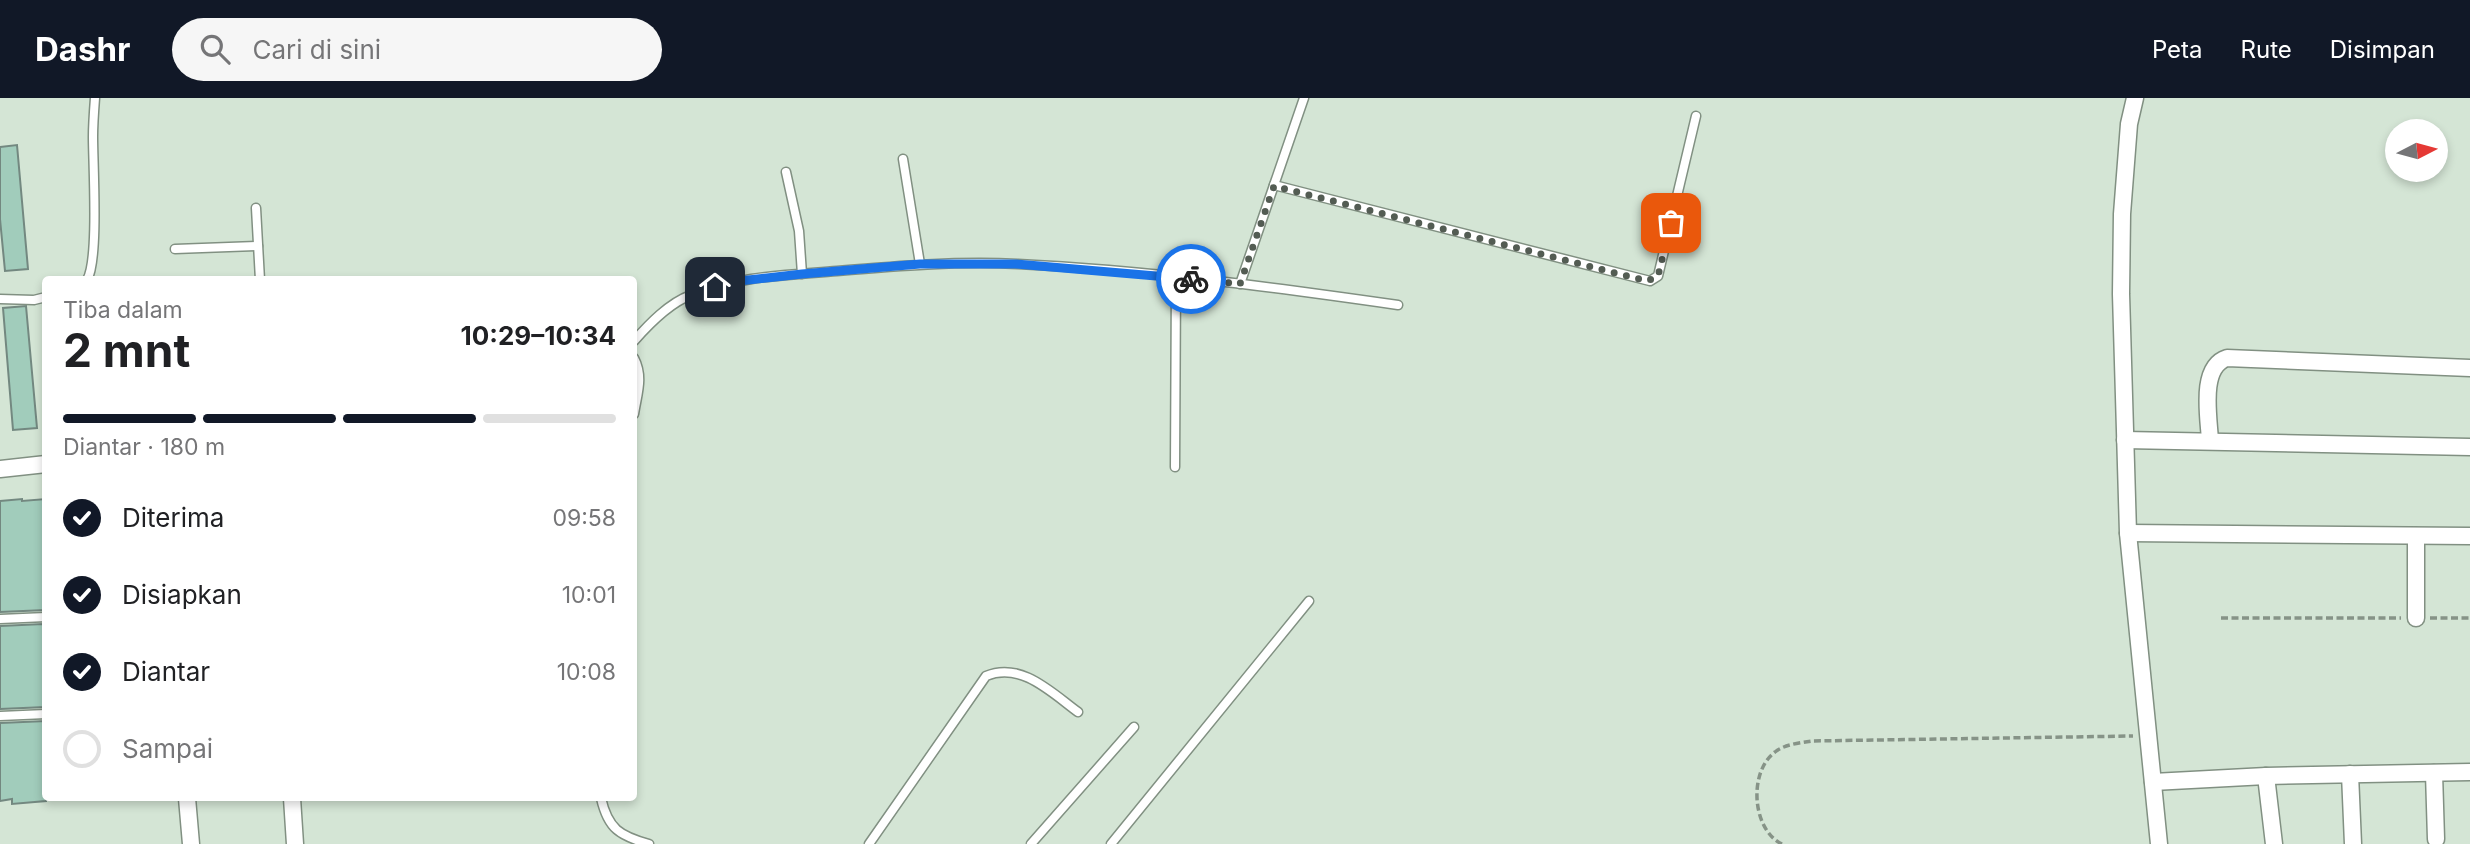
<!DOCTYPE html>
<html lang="id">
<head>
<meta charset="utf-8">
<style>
  :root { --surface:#fff; --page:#f6f6f6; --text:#202124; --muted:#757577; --line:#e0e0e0; --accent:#111827 }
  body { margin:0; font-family:Inter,sans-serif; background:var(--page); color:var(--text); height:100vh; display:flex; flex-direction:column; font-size:26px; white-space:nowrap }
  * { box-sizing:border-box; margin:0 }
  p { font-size:23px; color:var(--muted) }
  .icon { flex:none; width:38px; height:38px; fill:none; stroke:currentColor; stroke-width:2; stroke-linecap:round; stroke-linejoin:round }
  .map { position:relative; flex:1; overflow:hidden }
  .details { position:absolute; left:42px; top:178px; width:595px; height:525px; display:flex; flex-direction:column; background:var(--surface); border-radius:7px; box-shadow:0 4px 10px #0003 }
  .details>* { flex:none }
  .needle { width:46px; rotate:84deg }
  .controls { position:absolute; left:2385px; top:21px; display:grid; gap:14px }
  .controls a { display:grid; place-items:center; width:63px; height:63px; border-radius:50%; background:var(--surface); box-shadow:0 4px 10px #0003; font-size:35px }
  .pin { position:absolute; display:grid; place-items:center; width:60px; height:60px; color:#fff; margin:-30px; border-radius:14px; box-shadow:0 4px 10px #0006 }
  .courier { position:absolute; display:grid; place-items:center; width:70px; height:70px; margin:-35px; border:5px solid #1a73e8; border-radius:50%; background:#fff; color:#222; box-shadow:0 2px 9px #0007 }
  .headline em { font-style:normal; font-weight:700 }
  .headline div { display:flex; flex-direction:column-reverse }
  .headline { display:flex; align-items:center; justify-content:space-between; height:119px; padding:0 21px }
  h1 { font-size:46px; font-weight:700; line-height:52px }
  .bar { display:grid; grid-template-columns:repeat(4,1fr); gap:10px 7px; align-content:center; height:84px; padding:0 21px }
  .bar i { height:9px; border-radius:5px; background:var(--line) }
  .bar .on { background:var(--accent) }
  .bar p { grid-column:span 4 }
  ol { padding:0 21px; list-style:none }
  li { display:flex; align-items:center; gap:21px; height:77px }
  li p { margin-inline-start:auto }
  li .icon { padding:7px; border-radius:50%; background:var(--accent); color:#fff; stroke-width:4 }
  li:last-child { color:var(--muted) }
  li i { width:38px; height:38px; border:4px solid var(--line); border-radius:50% }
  header { display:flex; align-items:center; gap:42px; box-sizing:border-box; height:98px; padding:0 35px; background:var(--accent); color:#fff }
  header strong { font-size:33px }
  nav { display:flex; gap:38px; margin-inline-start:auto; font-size:24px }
  .search { width:490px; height:63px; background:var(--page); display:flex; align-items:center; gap:18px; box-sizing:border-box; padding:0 24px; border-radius:38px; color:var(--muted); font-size:26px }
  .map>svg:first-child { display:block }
  .building { fill:#a1ccbb; stroke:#738880; stroke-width:2 }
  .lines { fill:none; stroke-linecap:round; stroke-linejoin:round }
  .lane-casing { stroke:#819082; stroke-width:11 }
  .street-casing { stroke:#819082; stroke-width:19 }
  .path { stroke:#869387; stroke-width:3.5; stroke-dasharray:7 3.5; stroke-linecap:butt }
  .lane { stroke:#fff; stroke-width:8 }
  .street { stroke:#fff; stroke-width:16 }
  .done { stroke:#535c53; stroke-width:7; stroke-dasharray:0 12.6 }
  .route { stroke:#1a73e8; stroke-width:9 }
</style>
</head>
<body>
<header>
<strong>Dashr</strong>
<div class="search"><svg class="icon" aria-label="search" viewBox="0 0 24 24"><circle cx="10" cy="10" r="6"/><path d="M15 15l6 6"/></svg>Cari di sini</div>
<nav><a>Peta</a><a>Rute</a><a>Disimpan</a></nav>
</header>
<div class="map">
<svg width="2470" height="746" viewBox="0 0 2470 746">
  <rect width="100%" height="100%" fill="#d4e5d5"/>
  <g class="building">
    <polygon points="17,47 28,171 5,173 0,121 0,49"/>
    <polygon points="26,208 37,330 13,332 3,210"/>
    <polygon points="22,401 22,403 46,401 46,512 0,514 0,403"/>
    <polygon points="43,526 46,609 0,611 0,528"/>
    <polygon points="46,623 46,703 12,706 12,701 0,703 0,625"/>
  </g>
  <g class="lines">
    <defs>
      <g id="lane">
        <polyline points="903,61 920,166"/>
        <polyline points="786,74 799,133 802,176"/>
        <polyline points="1274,87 1650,183 1658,178 1696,18"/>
        <polyline points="256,110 260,182"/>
        <polyline points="175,151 258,148"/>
        <path d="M87,182C99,162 93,67 93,39C93,26 94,13 95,0"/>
        <polyline points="1240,186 1304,0"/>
        <polyline points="0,201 34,202 46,199"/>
        <path d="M634,243C649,226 669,205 691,197C736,178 789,177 837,173C897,168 957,163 1018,166C1145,172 1272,189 1398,207"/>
        <path d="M634,260C644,279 637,296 634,316"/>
        <polyline points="1175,369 1176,179"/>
        <polyline points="0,521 46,519"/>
        <polyline points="0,618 46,616"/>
        <path d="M601,700C608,731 620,738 649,746"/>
        <path d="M869,746L986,578C1021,563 1052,595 1078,614"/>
        <polyline points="1031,746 1134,629"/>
        <polyline points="1111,746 1309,503"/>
      </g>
      <g id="street">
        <polyline points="2135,0 2129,26 2122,116 2121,196 2128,435 2159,746"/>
        <polyline points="2125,342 2470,349"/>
        <path d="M2210,343C2209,320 2199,269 2227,260L2470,270"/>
        <polyline points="0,371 46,366"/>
        <polyline points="2128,435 2470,438"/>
        <polyline points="2416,438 2416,520"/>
        <polyline points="2434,675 2436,741"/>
        <polyline points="2350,676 2353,746"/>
        <polyline points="2266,678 2274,746"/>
        <polyline points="2153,684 2266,678 2470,674"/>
        <polyline points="187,700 191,746"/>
        <polyline points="292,700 295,746"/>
      </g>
    </defs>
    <use href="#lane" class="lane-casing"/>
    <use href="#street" class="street-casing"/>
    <g class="path">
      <polyline points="2221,520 2401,520"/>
      <polyline points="2430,520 2470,520"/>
      <path d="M1782,746C1752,732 1748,674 1775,654C1785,646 1800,645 1812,643L2133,638"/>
    </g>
    <use href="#lane" class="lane"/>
    <use href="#street" class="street"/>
  </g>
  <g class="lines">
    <polyline class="done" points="1191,181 1240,186 1274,88 1647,183 1658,178 1671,125"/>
    <polyline class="route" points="715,189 730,184 802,176 920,166 1016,166 1191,181"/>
  </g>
</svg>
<div class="controls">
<a><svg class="needle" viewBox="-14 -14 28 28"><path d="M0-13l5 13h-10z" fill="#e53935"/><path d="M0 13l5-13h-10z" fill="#757577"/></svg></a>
</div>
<div class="pin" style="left:1671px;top:125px;background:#ea580c"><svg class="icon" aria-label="bag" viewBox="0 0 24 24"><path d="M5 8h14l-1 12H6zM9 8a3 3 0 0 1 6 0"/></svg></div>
<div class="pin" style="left:715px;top:189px;background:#1f2937"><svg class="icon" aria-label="home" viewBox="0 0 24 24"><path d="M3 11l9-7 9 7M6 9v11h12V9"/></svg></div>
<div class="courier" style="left:1191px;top:181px"><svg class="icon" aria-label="bike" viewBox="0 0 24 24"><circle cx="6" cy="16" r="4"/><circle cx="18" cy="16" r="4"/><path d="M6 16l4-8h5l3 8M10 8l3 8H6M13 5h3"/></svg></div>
<section class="details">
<div class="headline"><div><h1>2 mnt</h1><p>Tiba dalam</p></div><em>10:29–10:34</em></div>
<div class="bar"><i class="on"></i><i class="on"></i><i class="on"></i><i></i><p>Diantar · 180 m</p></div>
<ol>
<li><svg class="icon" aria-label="check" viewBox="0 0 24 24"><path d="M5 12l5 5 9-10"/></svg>Diterima<p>09:58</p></li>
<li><svg class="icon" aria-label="check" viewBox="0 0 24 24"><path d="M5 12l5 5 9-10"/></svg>Disiapkan<p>10:01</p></li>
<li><svg class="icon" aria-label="check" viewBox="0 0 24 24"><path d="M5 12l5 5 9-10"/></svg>Diantar<p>10:08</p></li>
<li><i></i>Sampai</li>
</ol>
</section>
</div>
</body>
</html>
